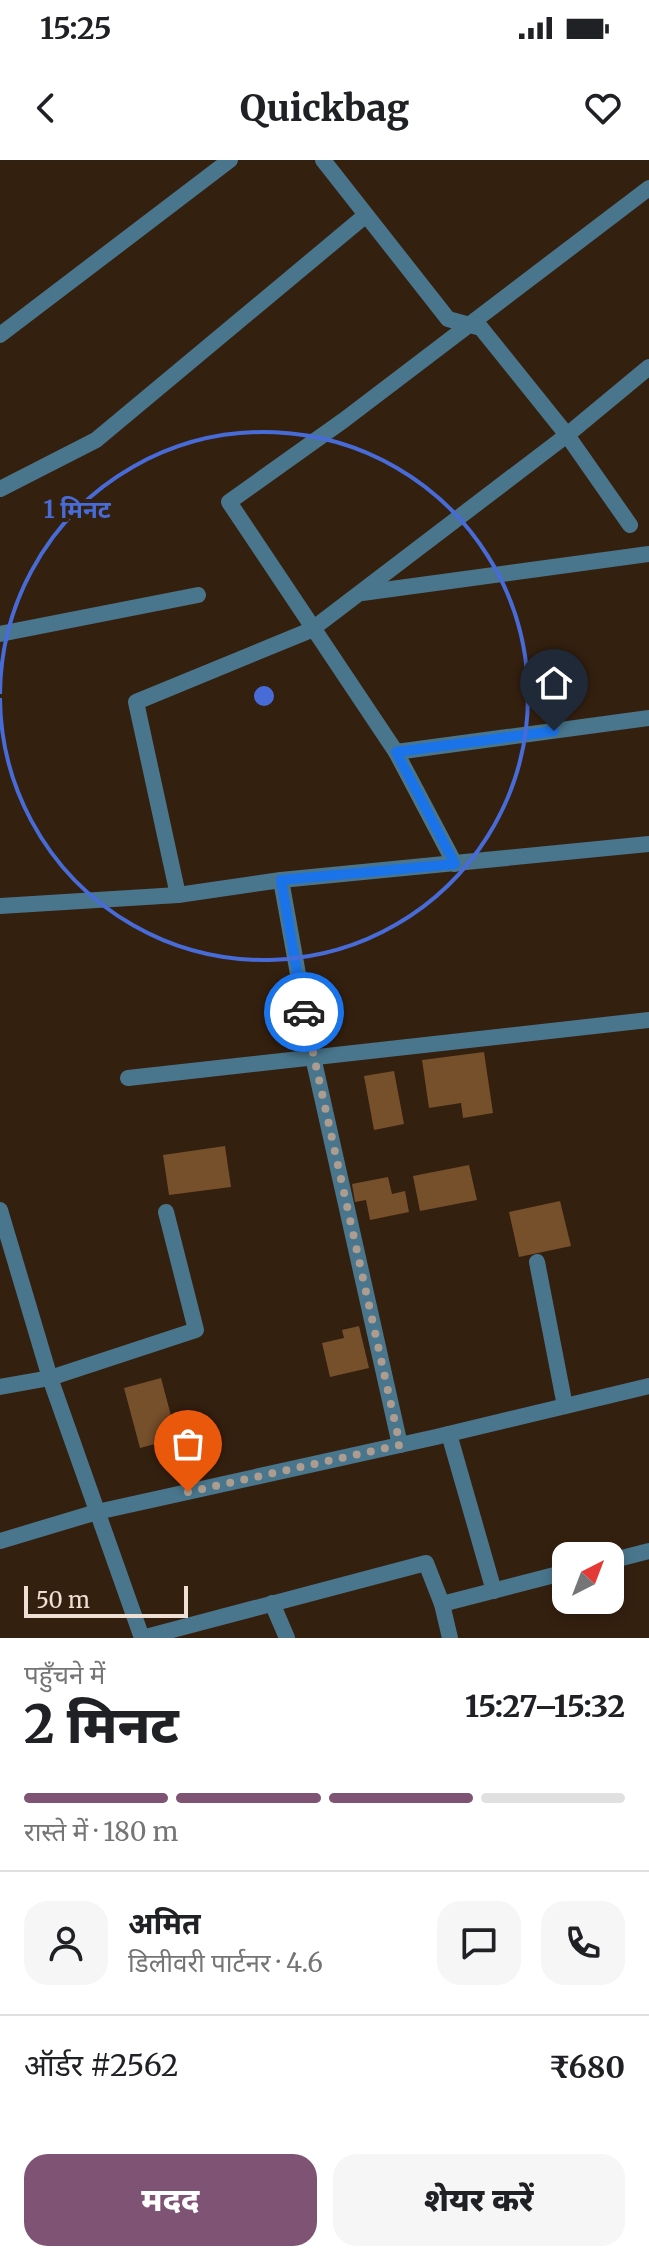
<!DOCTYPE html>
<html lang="hi">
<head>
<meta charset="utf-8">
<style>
  :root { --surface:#fff; --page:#f6f6f6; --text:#202124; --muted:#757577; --line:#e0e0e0; --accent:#7f5374 }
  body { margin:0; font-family:Merriweather,"Noto Sans Devanagari",serif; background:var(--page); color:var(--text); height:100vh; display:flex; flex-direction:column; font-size:30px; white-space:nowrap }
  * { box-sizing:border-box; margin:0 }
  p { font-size:26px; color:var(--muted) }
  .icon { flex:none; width:44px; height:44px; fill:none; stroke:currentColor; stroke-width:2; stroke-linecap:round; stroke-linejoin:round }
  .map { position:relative; height:1478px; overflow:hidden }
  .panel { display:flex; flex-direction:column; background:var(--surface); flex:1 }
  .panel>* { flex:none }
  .needle { width:52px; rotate:42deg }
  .buttons { position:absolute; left:552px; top:1382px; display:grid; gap:16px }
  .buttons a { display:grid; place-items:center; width:72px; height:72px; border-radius:16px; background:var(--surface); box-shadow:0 4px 12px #0003; font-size:40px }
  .scale { position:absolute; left:24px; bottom:20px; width:164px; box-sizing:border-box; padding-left:8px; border:4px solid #eee0d5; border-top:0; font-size:22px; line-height:28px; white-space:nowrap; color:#eee0d5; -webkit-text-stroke:6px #34200f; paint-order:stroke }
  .pin { position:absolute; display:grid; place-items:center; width:68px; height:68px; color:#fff; margin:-82px -34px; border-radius:50% 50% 50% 0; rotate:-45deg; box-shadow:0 0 8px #0007 }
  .pin .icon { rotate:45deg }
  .courier { position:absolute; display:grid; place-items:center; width:80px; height:80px; margin:-40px; border:6px solid #1a73e8; border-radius:50%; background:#fff; color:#222; box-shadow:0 2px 10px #0007 }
  .head em { font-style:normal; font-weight:800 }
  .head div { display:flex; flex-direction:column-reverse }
  .head { display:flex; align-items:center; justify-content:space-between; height:136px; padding:0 24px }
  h1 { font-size:52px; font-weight:800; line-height:60px }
  .bar { display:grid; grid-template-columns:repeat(4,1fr); gap:12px 8px; align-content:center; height:96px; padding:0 24px }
  .bar i { height:10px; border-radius:6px; background:var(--line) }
  .bar .active { background:var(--accent) }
  .bar p { grid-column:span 4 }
  .line { display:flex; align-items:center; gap:20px; padding:0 24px; border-top:2px solid var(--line) }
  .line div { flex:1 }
  .round { display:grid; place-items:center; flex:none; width:84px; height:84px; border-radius:24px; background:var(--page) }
  .cta { display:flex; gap:16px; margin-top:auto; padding:16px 24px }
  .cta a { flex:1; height:92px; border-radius:24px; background:var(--accent); color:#fff; font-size:32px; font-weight:800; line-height:92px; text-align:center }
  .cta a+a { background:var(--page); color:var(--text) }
  .status { display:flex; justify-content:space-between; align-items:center; height:56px; padding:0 40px; background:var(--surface); direction:ltr }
  .status svg { height:22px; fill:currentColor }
  header { display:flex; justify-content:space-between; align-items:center; height:104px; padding:0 24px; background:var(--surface); font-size:36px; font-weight:800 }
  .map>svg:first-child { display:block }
  .building { fill:#764f2b }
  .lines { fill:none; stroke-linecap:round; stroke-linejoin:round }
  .minor { stroke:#49768c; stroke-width:16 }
  .done { stroke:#ad9d90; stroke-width:8; stroke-dasharray:0 14.4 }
  .route { stroke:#1a73e8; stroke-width:10 }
  .ring { fill:none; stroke:#476bd7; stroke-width:4 }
  .centre { fill:#476bd7; stroke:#34200f; stroke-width:4 }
  .ring-label { font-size:24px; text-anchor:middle; font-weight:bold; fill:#476bd7; stroke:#34200f; stroke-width:8; stroke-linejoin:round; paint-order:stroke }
</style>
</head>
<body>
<div class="status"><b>15:25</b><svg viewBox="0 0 49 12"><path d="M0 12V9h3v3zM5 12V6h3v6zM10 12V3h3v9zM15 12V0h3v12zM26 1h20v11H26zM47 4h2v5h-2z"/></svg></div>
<header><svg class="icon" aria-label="back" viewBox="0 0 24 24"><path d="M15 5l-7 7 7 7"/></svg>Quickbag<svg class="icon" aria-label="heart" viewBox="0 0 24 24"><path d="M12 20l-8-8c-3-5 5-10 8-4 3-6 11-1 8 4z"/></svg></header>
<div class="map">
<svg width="649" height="1478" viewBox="0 0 649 1478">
  <rect width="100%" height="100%" fill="#34200f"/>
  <g class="building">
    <polygon points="484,892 493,953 463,958 461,943 429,948 422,900"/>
    <polygon points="394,911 404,964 374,970 364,916"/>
    <polygon points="225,986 231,1027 169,1035 163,995"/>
    <polygon points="469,1005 477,1040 420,1051 413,1016"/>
    <polygon points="388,1017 392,1034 405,1031 409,1052 370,1060 366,1040 355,1042 352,1024"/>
    <polygon points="560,1041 571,1086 519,1097 509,1052"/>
    <polygon points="359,1166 369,1208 330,1217 322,1183 344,1178 342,1170"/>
    <polygon points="161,1218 177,1278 140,1288 124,1228"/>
  </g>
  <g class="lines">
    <g class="minor">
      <polyline points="323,0 448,159 481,168 567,275 649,207"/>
      <polyline points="0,175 230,0"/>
      <polyline points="0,329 96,280 366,55"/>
      <polyline points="362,433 649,394"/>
      <polyline points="0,474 198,435"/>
      <polyline points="396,592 649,558"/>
      <polyline points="455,704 396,592 229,342 344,260 649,28"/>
      <polyline points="281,720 313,897 400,1285"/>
      <polyline points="178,735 136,542 311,470 567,275 630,365"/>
      <polyline points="0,746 178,735 281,720 649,684"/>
      <polyline points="128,918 649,860"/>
      <polyline points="0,1050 50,1218 142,1478 426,1403 442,1444 566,1412"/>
      <polyline points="537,1102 565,1246"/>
      <polyline points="0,1227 50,1218 196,1170 166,1052"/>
      <polyline points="449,1274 494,1431"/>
      <polyline points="0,1381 97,1352 436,1277 649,1226"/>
      <polyline points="610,1401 649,1391"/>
      <polyline points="272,1443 287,1478"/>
      <polyline points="442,1444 450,1478"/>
    </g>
  </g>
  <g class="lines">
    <polyline class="done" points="188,1332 400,1285 304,852"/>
    <polyline class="route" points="304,852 281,720 455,704 396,592 554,571"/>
  </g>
  <path class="ring" d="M0 534A264 264 0 1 1 0 538"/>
  <circle cx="264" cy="536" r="12" class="centre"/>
  <g class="ring-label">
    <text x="77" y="358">1 मिनट</text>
  </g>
</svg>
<div class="buttons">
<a><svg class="needle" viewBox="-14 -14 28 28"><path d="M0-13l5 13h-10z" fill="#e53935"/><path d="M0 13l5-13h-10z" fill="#757577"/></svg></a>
</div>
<div class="scale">50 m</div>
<div class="pin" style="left:188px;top:1332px;background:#ea580c"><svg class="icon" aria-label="bag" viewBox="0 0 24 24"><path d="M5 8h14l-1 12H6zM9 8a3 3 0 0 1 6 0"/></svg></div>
<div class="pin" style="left:554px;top:571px;background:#1f2937"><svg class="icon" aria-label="home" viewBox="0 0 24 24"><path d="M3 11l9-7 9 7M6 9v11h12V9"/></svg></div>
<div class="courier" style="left:304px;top:852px"><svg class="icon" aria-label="car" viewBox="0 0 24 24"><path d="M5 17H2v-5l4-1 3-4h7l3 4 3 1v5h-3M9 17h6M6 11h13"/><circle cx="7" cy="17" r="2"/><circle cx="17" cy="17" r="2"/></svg></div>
</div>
<section class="panel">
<div class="head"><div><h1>2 मिनट</h1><p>पहुँचने में</p></div><em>15:27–15:32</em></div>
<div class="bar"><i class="active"></i><i class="active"></i><i class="active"></i><i></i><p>रास्ते में · 180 m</p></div>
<div class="line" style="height:144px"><a class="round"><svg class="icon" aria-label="person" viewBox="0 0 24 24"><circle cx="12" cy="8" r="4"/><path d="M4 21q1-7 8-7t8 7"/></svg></a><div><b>अमित</b><p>डिलीवरी पार्टनर · 4.6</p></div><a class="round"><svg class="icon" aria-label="chat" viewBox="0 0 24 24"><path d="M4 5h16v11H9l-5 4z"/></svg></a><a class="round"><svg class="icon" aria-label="phone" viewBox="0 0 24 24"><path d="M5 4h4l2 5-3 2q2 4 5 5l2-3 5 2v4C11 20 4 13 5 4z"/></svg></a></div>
<div class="line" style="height:104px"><div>ऑर्डर #2562</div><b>₹680</b></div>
<div class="cta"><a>मदद</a><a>शेयर करें</a></div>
</section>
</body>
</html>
